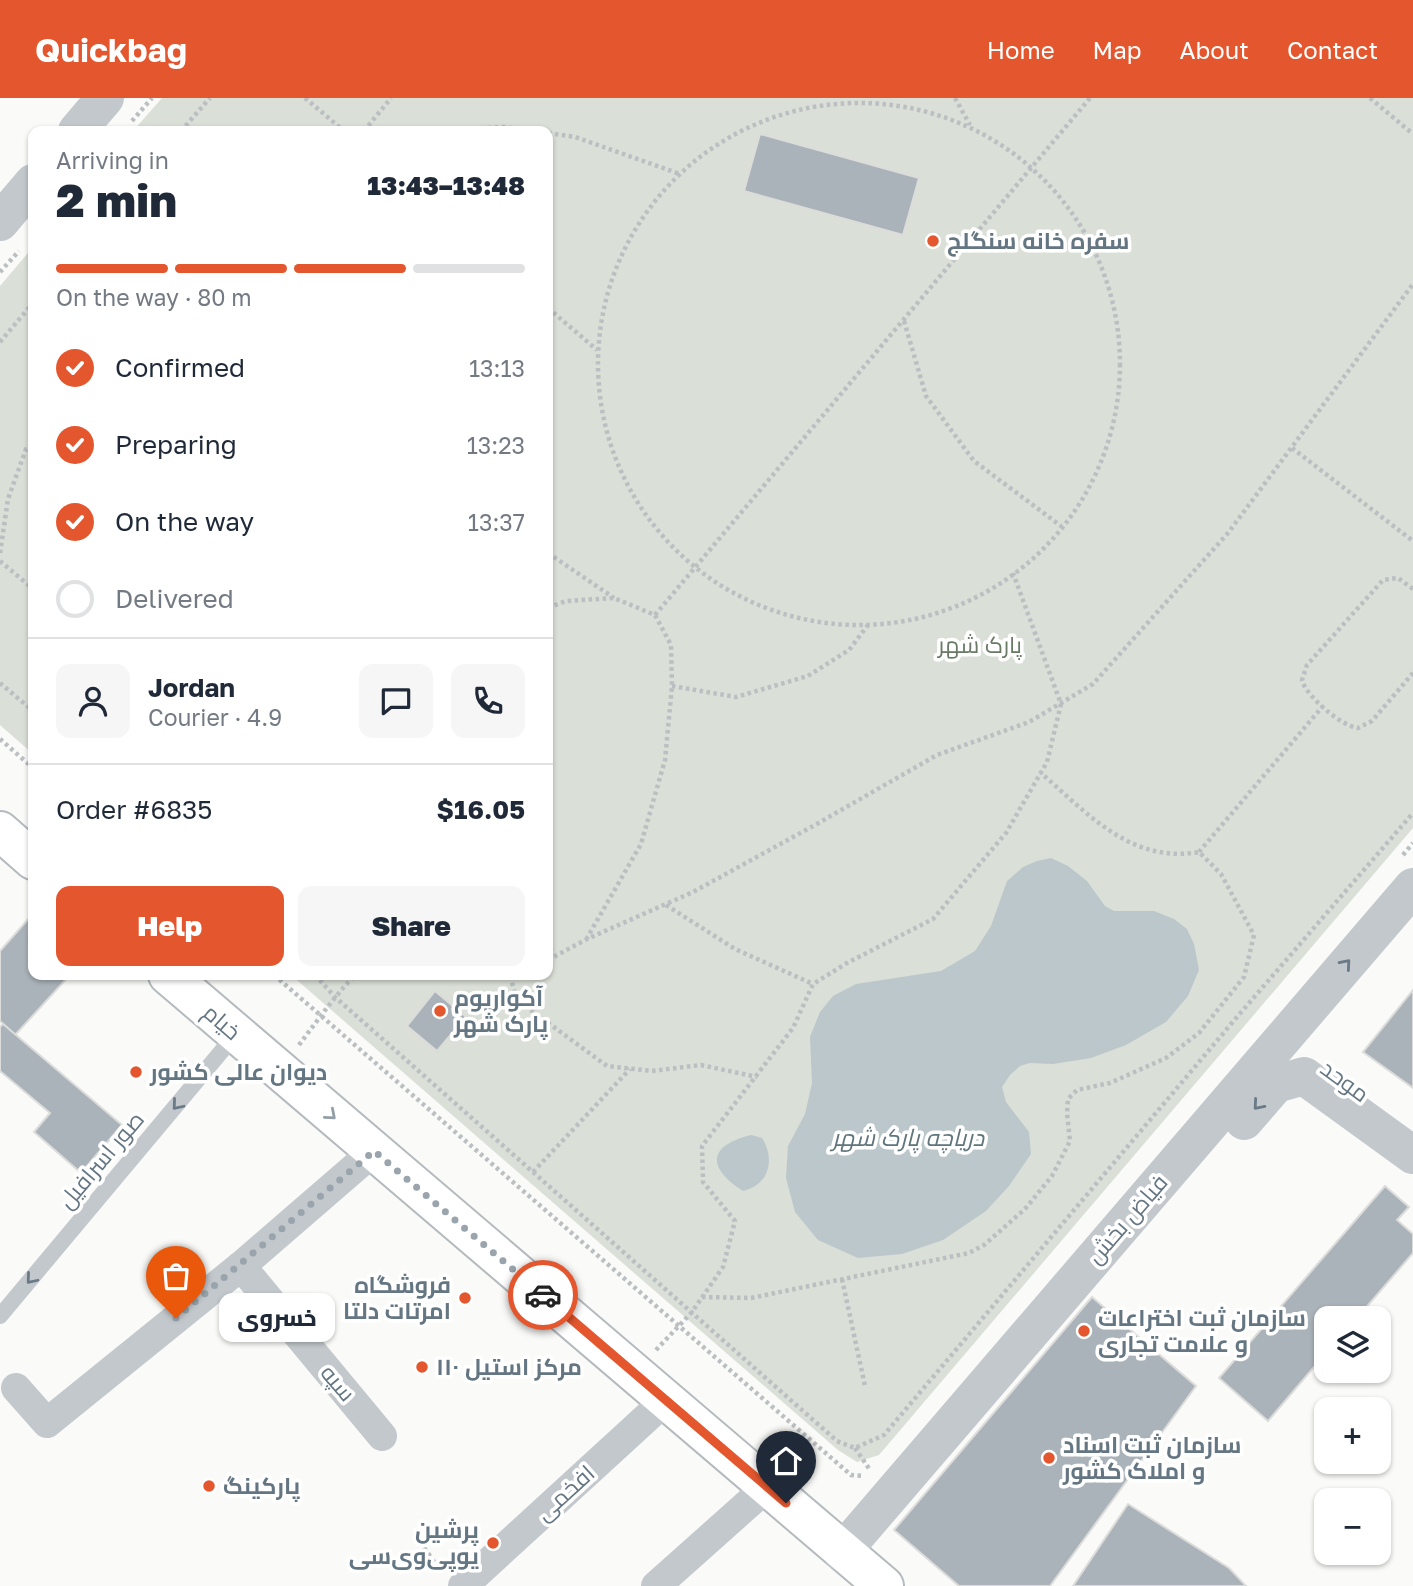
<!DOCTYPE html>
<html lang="en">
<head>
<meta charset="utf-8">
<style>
  :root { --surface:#fff; --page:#f6f6f7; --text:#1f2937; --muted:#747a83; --line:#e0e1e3; --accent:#e4572e }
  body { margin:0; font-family:"Golos Text",Cairo,sans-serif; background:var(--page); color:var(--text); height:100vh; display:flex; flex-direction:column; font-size:26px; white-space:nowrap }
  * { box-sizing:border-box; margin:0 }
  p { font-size:23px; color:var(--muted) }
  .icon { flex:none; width:38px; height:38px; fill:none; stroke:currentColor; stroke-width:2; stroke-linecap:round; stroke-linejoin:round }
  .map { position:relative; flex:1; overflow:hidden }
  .panel { position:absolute; left:28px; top:28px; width:525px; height:854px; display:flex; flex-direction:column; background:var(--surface); border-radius:14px; box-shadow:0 2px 5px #0004 }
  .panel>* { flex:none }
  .tools { position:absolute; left:1314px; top:1208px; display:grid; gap:14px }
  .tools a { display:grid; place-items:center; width:77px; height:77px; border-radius:14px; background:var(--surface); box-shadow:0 2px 5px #0004; font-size:35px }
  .pin { position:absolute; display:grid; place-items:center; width:60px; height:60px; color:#fff; margin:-72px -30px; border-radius:50% 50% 50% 0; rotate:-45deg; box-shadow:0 0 7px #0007 }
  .pin .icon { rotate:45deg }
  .courier { position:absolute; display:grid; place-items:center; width:70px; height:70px; margin:-35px; border:5px solid #e4572e; border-radius:50%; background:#fff; color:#222; box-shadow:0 2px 9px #0007 }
  .bubble { position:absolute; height:49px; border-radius:14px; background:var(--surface); box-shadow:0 2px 5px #0004; font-size:23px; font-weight:800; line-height:49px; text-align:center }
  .summary em { font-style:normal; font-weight:800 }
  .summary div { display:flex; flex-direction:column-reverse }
  .summary { display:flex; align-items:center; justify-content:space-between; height:119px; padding:0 28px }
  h1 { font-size:46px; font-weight:800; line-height:52px }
  .bar { display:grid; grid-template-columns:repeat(4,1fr); gap:10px 7px; align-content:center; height:84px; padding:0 28px }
  .bar i { height:9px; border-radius:5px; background:var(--line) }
  .bar .active { background:var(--accent) }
  .bar p { grid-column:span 4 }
  .line { display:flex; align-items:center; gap:18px; padding:0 28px; border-top:2px solid var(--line) }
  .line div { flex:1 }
  .round { display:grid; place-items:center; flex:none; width:74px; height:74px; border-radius:14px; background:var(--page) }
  ol { padding:0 28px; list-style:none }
  li { display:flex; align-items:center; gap:21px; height:77px }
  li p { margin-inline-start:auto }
  li .icon { padding:7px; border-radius:50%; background:var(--accent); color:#fff; stroke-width:4 }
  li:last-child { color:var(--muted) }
  li i { width:38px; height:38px; border:4px solid var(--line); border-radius:50% }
  .cta { display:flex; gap:14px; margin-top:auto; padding:14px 28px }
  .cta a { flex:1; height:80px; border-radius:14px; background:var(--accent); color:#fff; font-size:28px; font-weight:800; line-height:80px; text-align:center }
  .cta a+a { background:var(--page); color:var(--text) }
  header { display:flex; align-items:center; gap:42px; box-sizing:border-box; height:98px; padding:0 35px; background:var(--accent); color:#fff }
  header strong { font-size:33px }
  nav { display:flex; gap:38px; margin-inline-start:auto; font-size:24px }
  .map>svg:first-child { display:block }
  .green { fill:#dadfd7 }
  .water { fill:#bbc7cb }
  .building { fill:#aab3b9; stroke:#dcdcda; stroke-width:2 }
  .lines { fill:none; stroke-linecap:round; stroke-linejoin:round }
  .primary-casing { stroke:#b5babe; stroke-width:42 }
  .path { stroke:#bbbfc2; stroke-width:4.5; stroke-dasharray:3.5 3.5; stroke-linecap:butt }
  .service { stroke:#c3c8cc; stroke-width:16 }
  .minor { stroke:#c3c8cc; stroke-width:30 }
  .tertiary { stroke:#c3c8cc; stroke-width:38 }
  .primary { stroke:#fff; stroke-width:38 }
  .oneway { stroke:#6a7a87 }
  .oneway2 { stroke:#939fa8 }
  .done { stroke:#99a4ac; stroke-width:7; stroke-dasharray:0 12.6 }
  .route { stroke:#e4572e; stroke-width:9 }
  .poi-dot { fill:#e4572e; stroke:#fff; stroke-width:2.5 }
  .labels { text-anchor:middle; stroke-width:7; stroke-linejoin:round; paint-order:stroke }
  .poi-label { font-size:23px; font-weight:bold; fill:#657683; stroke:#fff; text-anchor:start }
  .park-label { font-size:23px; fill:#687a64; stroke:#fff }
  .street-label { font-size:23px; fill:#657683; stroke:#fff }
  .water-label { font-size:24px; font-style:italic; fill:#60757c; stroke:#fff }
</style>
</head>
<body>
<header>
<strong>Quickbag</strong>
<nav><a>Home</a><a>Map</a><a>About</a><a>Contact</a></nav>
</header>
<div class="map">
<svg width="1413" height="1488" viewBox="0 0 1413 1488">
  <rect width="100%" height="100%" fill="#fafaf8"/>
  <g class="green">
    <polygon points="162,0 1413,0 1413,730 879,1357 857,1364 838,1352 291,877 548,877 548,33 133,33"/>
    <polygon points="33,149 33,656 0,627 0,188"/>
  </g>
  <g class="water">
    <polygon points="1051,760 1068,768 1087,783 1105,808 1114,813 1154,813 1174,821 1187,831 1194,846 1199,872 1188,898 1166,924 1126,947 1091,960 1053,966 1030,965 1020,968 1010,977 1002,989 1006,1004 1029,1034 1031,1056 1009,1088 986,1113 943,1142 902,1156 858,1160 818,1142 795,1114 786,1080 788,1048 805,1016 812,985 810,939 820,914 833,898 856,886 941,873 975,853 991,828 1007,783 1023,769 1037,763"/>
    <path d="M751,1037L762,1040C775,1060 770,1087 743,1093C707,1070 707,1048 751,1037Z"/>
  </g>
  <g class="building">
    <polygon points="760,36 919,80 903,137 744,93"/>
    <polygon points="30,819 33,822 33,877 70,877 15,937 0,923 0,853"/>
    <polygon points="1413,892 1413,990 1363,954"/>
    <polygon points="435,893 466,919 437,953 407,928"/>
    <polygon points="3,926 122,1027 81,1075 34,1034 50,1015 0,973 0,929"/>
    <polygon points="1385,1088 1409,1109 1397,1122 1413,1136 1413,1155 1357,1220 1326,1220 1326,1255 1268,1323 1219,1280"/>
    <polygon points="1092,1199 1196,1288 1050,1488 959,1488 894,1432"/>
    <polygon points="1128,1406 1229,1470 1246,1488 1073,1488"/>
  </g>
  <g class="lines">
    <defs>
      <g id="primary">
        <polyline points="0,733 33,762"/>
        <polyline points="168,877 884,1488"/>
      </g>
    </defs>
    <use href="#primary" class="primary-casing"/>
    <g class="path">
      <polyline points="305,0 344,33"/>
      <polyline points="955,0 970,27"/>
      <polyline points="1370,0 1413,36"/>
      <circle cx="859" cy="266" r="261"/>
      <polyline points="132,23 152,0"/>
      <polyline points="181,33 210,0"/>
      <polyline points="364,33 391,0"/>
      <polyline points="425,33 504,29 535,33"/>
      <polyline points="548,35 575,39 680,76"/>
      <polyline points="0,174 19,153"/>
      <polyline points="548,210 597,252"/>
      <polyline points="904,223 926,298 974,363 1061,428"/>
      <polyline points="0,244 33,205"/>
      <polyline points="1292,350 1413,443"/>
      <polyline points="0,455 8,401 26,351 33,348"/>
      <polyline points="548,455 614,500"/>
      <polyline points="0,463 33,491"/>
      <path d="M1413,491L1398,480L1383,482L1307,567L1302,582C1306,598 1341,628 1358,630L1372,623L1413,575"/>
      <polyline points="548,510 566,503 614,500 655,517 671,547 672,588 665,662 641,746 587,840"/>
      <polyline points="655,517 1090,0"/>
      <polyline points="0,585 33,613"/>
      <polyline points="672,588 736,599 808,578 849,552 868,527"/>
      <polyline points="0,641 33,670"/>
      <polyline points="1199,754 1323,608"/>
      <polyline points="1403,757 1413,745"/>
      <polyline points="666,807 735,851 813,886"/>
      <polyline points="548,862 587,841 693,794 815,727 937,657 1029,624 1093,586 1228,435 1413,186"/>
      <polyline points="274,877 851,1377 863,1378"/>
      <polyline points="315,877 335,899 837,1343 855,1350 884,1337 1237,919 1413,715"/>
      <polyline points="499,877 513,877"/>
      <polyline points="510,878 517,902 607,968 652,973 701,967 757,979"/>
      <path d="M299,947C317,923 334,899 355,877"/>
      <polyline points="533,1074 630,971"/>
      <polyline points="842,1181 865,1288"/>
      <path d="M702,1199L751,1200L969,1155L984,1147L1025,1111L1052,1078L1070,1043L1067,1015L1068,1001L1077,992L1110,985L1166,960L1199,935L1244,879L1254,837L1221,776L1199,754C1131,766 1087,715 1041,675"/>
      <polyline points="656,1252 692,1214 723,1169 735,1123 703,1084 702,1048 793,930 813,886 847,865 933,821 1006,735 1047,664 1061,606 1013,475"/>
      <polyline points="855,1350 870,1372"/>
      <polyline points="420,1444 440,1472"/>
    </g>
    <polyline class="service" points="0,1218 236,936"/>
    <g class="minor">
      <polyline points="241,1168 382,1338"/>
      <polyline points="16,1290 47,1325 241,1168 374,1053"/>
      <polyline points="463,1488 666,1302"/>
      <polyline points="656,1488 767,1389"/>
    </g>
    <g class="tertiary">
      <polyline points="77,33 105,0"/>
      <polyline points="0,124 33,85"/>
      <polyline points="1244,1023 1276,986 1304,978 1413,1057"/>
      <polyline points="842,1454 1413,789"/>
    </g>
    <use href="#primary" class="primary"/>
  </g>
  <defs><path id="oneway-chevron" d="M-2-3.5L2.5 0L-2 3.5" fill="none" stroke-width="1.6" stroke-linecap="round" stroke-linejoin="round" transform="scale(1.75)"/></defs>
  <g class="oneway">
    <use href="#oneway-chevron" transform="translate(1346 866) rotate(-49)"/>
    <use href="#oneway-chevron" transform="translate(177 1007) rotate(130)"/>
    <use href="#oneway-chevron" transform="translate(1258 1007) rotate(131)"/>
    <use href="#oneway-chevron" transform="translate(31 1181) rotate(130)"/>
  </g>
  <use class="oneway2" href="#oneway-chevron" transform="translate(331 1017) rotate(41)"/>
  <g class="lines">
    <polyline class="done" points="176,1220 374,1053 543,1197"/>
    <polyline class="route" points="543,1197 786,1405"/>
  </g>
  <g class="poi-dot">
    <circle cx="933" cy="143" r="7"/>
    <circle cx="440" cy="913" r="7"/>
    <circle cx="136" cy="974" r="7"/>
    <circle cx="465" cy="1200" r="7"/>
    <circle cx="1084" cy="1233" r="7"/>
    <circle cx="422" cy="1269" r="7"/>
    <circle cx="1049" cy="1360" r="7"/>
    <circle cx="209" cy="1388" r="7"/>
    <circle cx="493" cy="1445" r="7"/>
  </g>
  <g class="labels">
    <g class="poi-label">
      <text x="947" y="151">سفره خانه سنگلج</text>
      <text x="454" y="908">آکواریوم<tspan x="454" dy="26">پارک شهر</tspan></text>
      <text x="150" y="982">دیوان عالی کشور</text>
      <text x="451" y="1195" text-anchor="end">فروشگاه<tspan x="451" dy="26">امرتات دلتا</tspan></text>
      <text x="1098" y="1228">سازمان ثبت اختراعات<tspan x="1098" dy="26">و علامت تجاری</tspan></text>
      <text x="436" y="1277">مرکز استیل ۱۱۰</text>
      <text x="1063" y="1355">سازمان ثبت اسناد<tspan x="1063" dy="26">و املاک کشور</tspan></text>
      <text x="223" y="1396">پارکینگ</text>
      <text x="479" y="1440" text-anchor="end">پرشین<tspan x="479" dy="26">یو‌پی‌وی‌سی</tspan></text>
    </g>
    <g class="park-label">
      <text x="980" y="555">پارک شهر</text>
    </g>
    <g class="street-label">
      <text transform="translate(222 924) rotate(41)" y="8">خیام</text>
      <text transform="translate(1345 983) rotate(36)" y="8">موحد</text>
      <text transform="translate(101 1062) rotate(-50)" y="8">صور اسرافیل</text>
      <text transform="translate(1127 1121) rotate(-49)" y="8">فیاض بخش</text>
      <text transform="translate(338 1285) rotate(50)" y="8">سپه</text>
      <text transform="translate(565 1395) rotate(-42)" y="8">افخمی</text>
    </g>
    <g class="water-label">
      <text x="908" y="1048">دریاچه پارک شهر</text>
    </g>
  </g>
</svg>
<div class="tools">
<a><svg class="icon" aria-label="layers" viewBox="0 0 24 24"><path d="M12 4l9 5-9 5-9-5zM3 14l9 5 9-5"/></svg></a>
<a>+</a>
<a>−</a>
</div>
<div class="pin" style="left:176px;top:1220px;background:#ea580c"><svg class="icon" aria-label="bag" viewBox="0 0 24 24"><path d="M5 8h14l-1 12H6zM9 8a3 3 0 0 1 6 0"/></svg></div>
<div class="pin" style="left:786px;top:1405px;background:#1f2937"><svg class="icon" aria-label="home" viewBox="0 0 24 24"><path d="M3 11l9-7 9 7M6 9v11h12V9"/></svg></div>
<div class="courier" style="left:543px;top:1197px"><svg class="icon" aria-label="car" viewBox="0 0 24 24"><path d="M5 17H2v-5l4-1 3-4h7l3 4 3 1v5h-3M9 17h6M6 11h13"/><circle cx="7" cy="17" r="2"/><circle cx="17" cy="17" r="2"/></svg></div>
<div class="bubble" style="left:219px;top:1195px;width:116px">خسروی</div>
<section class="panel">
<div class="summary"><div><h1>2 min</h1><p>Arriving in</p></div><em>13:43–13:48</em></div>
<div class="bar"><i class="active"></i><i class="active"></i><i class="active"></i><i></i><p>On the way · 80 m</p></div>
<ol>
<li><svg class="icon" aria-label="check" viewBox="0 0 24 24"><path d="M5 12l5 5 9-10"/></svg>Confirmed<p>13:13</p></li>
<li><svg class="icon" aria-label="check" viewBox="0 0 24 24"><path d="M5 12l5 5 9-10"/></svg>Preparing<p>13:23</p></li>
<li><svg class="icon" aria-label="check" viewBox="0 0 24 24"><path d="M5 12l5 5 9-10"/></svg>On the way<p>13:37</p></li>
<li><i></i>Delivered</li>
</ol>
<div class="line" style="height:126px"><a class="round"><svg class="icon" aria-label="person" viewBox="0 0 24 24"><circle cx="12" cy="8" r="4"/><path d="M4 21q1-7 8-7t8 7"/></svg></a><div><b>Jordan</b><p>Courier · 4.9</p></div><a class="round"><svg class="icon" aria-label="chat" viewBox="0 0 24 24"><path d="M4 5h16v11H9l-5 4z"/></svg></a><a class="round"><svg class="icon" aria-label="phone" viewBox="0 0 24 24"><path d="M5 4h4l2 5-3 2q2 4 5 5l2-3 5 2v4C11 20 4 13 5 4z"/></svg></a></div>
<div class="line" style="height:91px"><div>Order #6835</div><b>$16.05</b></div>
<div class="cta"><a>Help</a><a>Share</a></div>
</section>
</div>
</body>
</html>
